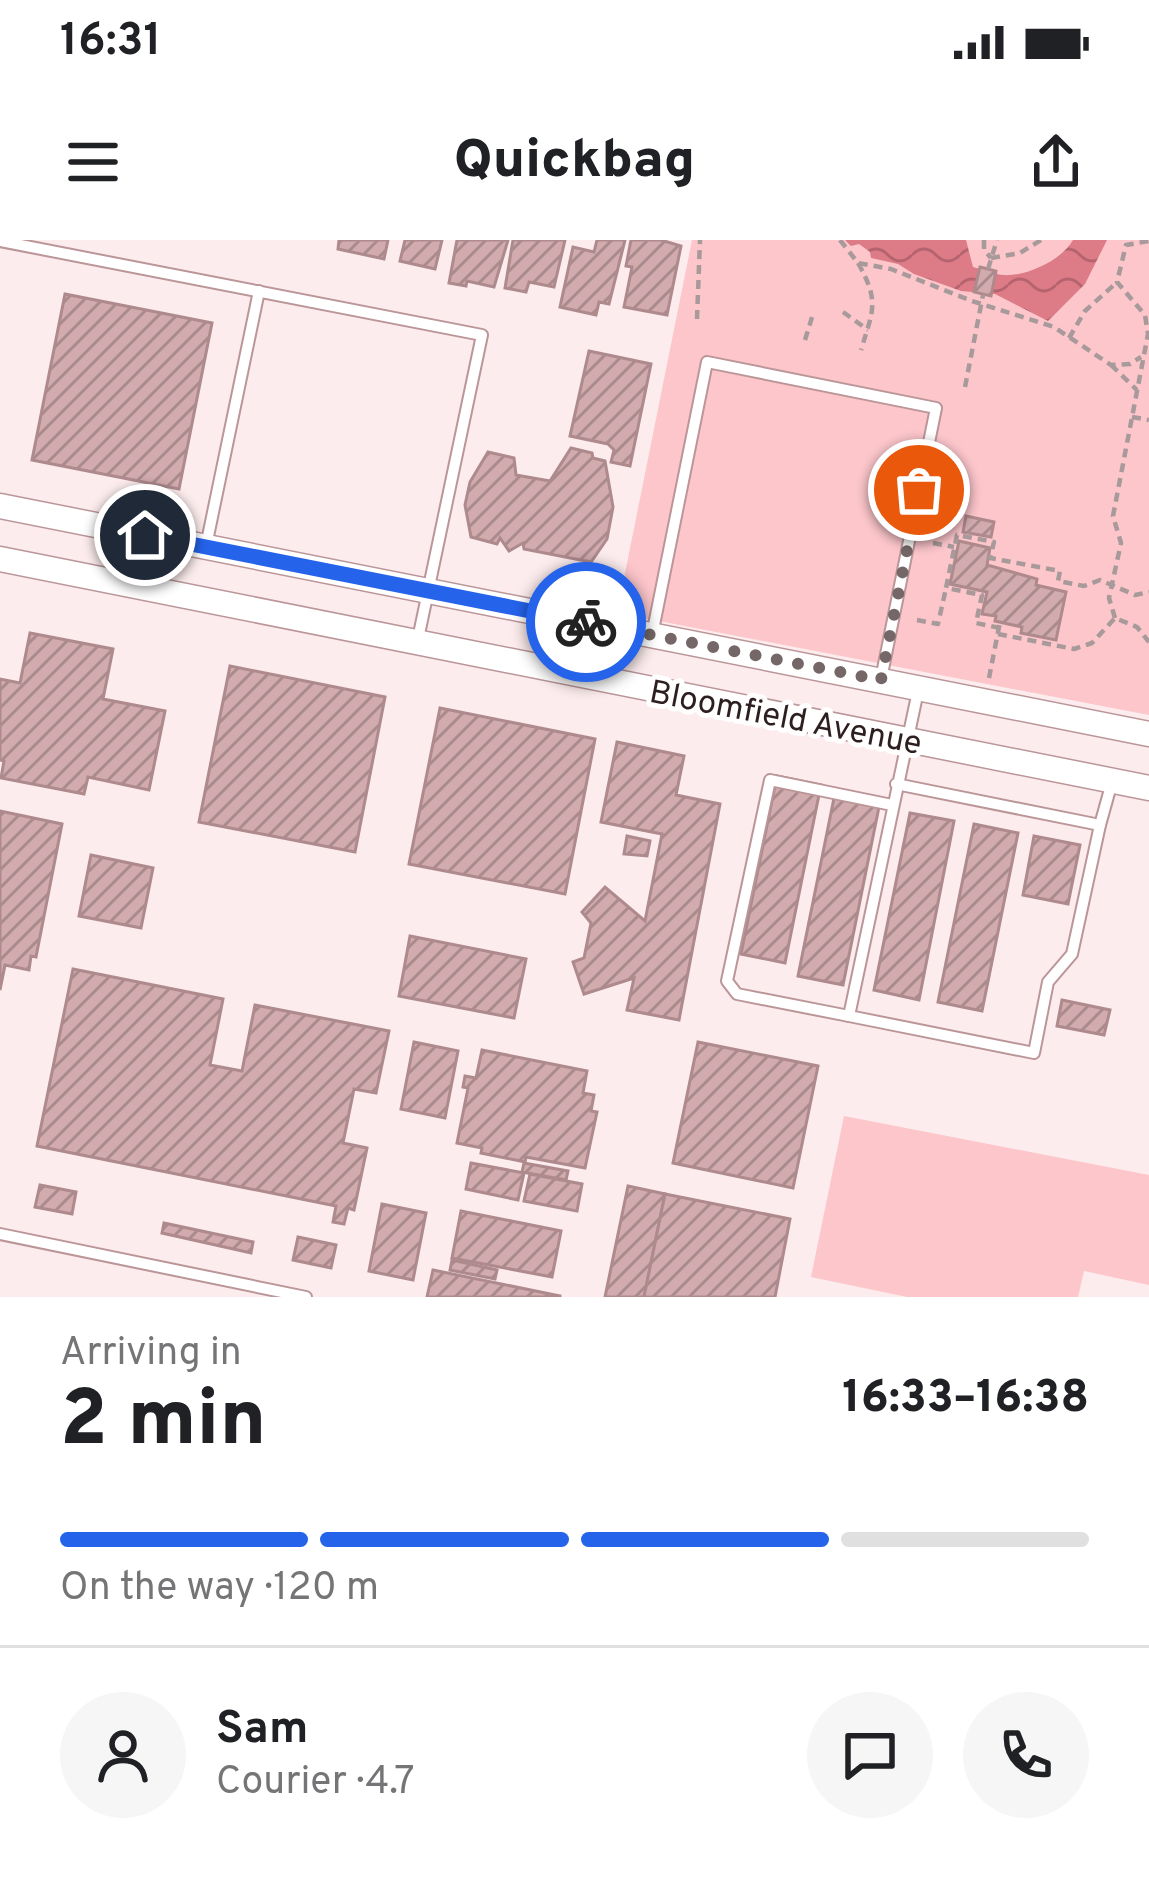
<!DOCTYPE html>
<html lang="en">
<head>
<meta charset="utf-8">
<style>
  :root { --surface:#fff; --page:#f6f6f6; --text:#202124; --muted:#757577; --line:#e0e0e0; --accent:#2563eb }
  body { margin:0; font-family:Overpass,sans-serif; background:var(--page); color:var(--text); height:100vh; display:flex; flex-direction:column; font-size:45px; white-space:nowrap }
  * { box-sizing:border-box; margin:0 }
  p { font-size:39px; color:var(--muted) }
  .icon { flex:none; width:66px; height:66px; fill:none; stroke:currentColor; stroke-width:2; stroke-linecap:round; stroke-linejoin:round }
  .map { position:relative; height:1057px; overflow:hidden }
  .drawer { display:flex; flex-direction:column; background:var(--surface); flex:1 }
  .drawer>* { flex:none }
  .pin { position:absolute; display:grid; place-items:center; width:102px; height:102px; color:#fff; margin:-51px; border:6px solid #fff; border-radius:50%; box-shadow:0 3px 12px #0007 }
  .courier { position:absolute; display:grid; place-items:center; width:120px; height:120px; margin:-60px; border:9px solid #2563eb; border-radius:50%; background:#fff; color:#222; box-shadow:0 3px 15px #0007 }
  .head em { font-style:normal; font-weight:800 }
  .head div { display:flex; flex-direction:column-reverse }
  .head { display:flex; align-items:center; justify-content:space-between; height:204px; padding:0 60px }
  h1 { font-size:78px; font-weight:800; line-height:90px }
  .bar { display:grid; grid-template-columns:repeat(4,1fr); gap:18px 12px; align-content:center; height:144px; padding:0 60px }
  .bar i { height:15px; border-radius:9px; background:var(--line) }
  .bar .current { background:var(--accent) }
  .bar p { grid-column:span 4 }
  .line { display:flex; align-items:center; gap:30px; padding:0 60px; border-top:3px solid var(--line) }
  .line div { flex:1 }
  .round { display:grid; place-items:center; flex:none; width:126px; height:126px; border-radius:63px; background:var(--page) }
  .status { display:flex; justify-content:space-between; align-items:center; height:84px; padding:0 60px; background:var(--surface); direction:ltr }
  .status svg { height:33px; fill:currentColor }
  header { display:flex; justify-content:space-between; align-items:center; height:156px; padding:0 60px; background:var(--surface); font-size:54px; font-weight:800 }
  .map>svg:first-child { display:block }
  .green { fill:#fcc6cb }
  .water { fill:url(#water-waves) }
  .building { fill:url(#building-hatch); stroke:#ae8a8d; stroke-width:3 }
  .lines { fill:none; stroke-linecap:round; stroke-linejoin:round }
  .service-casing { stroke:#bb9699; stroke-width:14 }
  .tertiary-casing { stroke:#bb9699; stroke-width:27 }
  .path { stroke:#a8999a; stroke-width:4.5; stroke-dasharray:9 6; stroke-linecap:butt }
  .service { stroke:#fff; stroke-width:10 }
  .tertiary { stroke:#fff; stroke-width:24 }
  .done { stroke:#756768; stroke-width:12; stroke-dasharray:0 21.6 }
  .route { stroke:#2563eb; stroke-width:15 }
  .labels { text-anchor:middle; stroke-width:10; stroke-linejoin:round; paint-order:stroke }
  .street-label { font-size:33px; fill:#2d1f20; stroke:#fff }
</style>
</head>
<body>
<div class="status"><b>16:31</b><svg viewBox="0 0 49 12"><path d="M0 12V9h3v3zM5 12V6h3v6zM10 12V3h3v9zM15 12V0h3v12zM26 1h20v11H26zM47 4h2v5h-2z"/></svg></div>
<header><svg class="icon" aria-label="menu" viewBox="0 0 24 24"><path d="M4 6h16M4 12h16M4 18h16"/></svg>Quickbag<svg class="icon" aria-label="share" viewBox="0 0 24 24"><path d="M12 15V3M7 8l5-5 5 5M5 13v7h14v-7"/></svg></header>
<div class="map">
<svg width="1149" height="1057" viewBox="0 0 1149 1057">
  <defs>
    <pattern id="water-waves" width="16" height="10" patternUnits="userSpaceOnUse" patternTransform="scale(3)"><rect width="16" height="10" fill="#dd7b87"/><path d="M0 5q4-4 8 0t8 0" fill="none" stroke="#b4646e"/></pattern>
    <pattern id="building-hatch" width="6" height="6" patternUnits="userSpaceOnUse" patternTransform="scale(3)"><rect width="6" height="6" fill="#d1abae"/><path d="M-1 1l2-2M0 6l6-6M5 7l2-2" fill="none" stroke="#aa8b8d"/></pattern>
  </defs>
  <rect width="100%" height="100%" fill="#fceced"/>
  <g class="green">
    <polygon points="692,0 1149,0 1149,475 617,373"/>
    <polygon points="844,876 1149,935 1149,1045 1084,1031 1078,1057 907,1057 811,1037"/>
  </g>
  <path class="water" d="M845,0H966L973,27C982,29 993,34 1003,35C1026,37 1062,20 1073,0H1107L1085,44L1048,81L995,54L961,51L914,34L898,24L871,18L870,12L859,4L851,6Z"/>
  <g class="building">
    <polygon points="339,0 388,0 384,19 338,9"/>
    <polygon points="405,0 442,0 435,29 400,21"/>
    <polygon points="457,0 508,0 494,47 467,41 466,46 449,43"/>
    <polygon points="513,0 565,0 554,47 529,42 526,52 505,48"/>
    <polygon points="597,0 625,0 609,64 599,62 596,75 560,67 573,7 594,12"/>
    <polygon points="631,0 661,0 681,6 667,75 624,67 632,27 626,26"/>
    <polygon points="980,27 996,31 991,56 974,52"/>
    <polygon points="65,54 212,83 179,249 32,220"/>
    <polygon points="589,111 651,124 630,226 611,222 614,210 608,204 570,196"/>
    <polygon points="571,208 592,213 593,218 605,221 613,267 607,299 591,322 524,309 523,303 509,311 500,298 497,304 471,297 465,265 470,242 488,212 514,218 516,235 550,241"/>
    <polygon points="966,276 994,282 991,297 963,292"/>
    <polygon points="959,301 990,308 987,325 1037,339 1036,345 1066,352 1056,400 1021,393 1022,387 995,381 996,376 982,374 987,352 950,344"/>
    <polygon points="30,393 113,409 103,459 165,471 149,550 88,537 84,554 1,538 4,521 0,520 0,439 20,443"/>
    <polygon points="230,426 385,457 355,612 199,582"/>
    <polygon points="440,468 595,499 565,654 409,624"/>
    <polygon points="617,502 684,516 676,555 720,564 679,780 627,770 634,738 584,754 573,722 584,718 591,683 582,672 605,647 645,681 662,594 601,582"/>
    <polygon points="777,536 821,545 785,723 741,714"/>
    <polygon points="834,558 879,567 843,745 798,736"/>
    <polygon points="0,571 62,584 36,717 31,716 29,730 5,725 0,750"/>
    <polygon points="910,573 954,581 919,760 874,750"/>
    <polygon points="974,584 1018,593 982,771 938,762"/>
    <polygon points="627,596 650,601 647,616 624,614"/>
    <polygon points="1034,596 1080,605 1068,664 1023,655"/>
    <polygon points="91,615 153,628 141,688 79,676"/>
    <polygon points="410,696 526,719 514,778 399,756"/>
    <polygon points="73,729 223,759 210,825 242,831 255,765 389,791 376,853 354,849 343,903 367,908 354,970 348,968 344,984 333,982 336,966 37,906"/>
    <polygon points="1062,760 1110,770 1104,795 1057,786"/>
    <polygon points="414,802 458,811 445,878 401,869"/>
    <polygon points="698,802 818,826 793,948 673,923"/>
    <polygon points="482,810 587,831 583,853 594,855 591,871 597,872 585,928 526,917 525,922 481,913 482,908 457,903 468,848 463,847 465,836 476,838"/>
    <polygon points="471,923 524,933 518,960 466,949"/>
    <polygon points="524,923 568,931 566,940 522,932"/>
    <polygon points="530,934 582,944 577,971 524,961"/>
    <polygon points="40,945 76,952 72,974 35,967"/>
    <polygon points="628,946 665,954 644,1057 605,1057"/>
    <polygon points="665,954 790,979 775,1057 644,1057"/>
    <polygon points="382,964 426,973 413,1040 369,1031"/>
    <polygon points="461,971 561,991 552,1037 452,1018"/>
    <polygon points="164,983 253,1002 251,1013 162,993"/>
    <polygon points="298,997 336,1005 331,1028 293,1020"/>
    <polygon points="452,1020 497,1030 495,1039 450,1030"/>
    <polygon points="433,1030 560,1056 560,1057 427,1057"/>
  </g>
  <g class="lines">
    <defs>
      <g id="service">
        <polyline points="0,1 482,95 418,399"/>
        <polyline points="206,306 259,51"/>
        <polyline points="652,395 707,122 936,168 881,439"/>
        <polyline points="896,544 1100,585 1072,714 1048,742 1034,813 849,776 918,451"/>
        <polyline points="1100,585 1112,542"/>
        <polyline points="849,776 737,754 727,741 770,540 892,565"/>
        <polyline points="0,994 306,1057"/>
      </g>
      <g id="tertiary">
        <polyline points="0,266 1149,494"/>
        <polyline points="0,319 1149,548"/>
      </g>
    </defs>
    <use href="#service" class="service-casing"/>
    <use href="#tertiary" class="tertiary-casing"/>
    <g class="path">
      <polyline points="840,0 858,23 891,29 972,61 1054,87 1111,125 1130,124 1141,117"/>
      <polyline points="984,0 984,10 991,18"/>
      <polyline points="991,18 1020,13 1041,0"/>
      <path d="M858,23C880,62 873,70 861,110"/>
      <polyline points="988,29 997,0"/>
      <polyline points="843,72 868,90"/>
      <polyline points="697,79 700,0"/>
      <polyline points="1069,98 1085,71 1115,44"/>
      <polyline points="805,100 813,74"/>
      <polyline points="1111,125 1137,150"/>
      <polyline points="965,147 983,55"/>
      <polyline points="1132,177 1149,180"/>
      <polyline points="933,303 954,307"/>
      <polyline points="1115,378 1109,358 1121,303 1113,276 1148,94 1145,75 1117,42 1126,5 1149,1"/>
      <polyline points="917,380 938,384 946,348"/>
      <polyline points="1000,388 976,383 982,355 946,348 957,295 994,302 990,318 1060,331 1058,341 1084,346 1100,340 1135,355 1149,352"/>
      <polyline points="998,394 1074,409 1092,403 1115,378 1137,387 1149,402"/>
      <polyline points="989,438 1000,382"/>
    </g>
    <use href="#service" class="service"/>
    <use href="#tertiary" class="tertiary"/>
  </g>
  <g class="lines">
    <polyline class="done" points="586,382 881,440 919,250"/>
    <polyline class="route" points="145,295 586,382"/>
  </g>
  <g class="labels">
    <g class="street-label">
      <text transform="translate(786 476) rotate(11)" y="12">Bloomfield Avenue</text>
    </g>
  </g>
</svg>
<div class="pin" style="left:919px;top:250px;background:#ea580c"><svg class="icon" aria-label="bag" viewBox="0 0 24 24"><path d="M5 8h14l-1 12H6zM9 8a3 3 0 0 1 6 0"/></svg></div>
<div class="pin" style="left:145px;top:295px;background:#1f2937"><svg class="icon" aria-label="home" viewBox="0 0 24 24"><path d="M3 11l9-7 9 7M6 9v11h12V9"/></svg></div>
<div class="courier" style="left:586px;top:382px"><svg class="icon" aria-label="bike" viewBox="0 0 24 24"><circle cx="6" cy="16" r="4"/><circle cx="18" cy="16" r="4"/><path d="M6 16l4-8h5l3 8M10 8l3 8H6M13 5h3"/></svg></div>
</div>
<section class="drawer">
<div class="head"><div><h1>2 min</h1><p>Arriving in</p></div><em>16:33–16:38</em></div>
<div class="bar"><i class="current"></i><i class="current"></i><i class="current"></i><i></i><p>On the way · 120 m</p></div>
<div class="line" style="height:216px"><a class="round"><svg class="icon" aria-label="person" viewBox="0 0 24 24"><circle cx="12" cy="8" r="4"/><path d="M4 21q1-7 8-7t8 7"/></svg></a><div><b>Sam</b><p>Courier · 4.7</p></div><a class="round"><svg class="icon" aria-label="chat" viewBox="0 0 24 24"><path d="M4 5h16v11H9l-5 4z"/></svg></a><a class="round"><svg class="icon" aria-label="phone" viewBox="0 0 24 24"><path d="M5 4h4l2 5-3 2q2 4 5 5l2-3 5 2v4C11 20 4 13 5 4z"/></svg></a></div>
</section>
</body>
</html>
